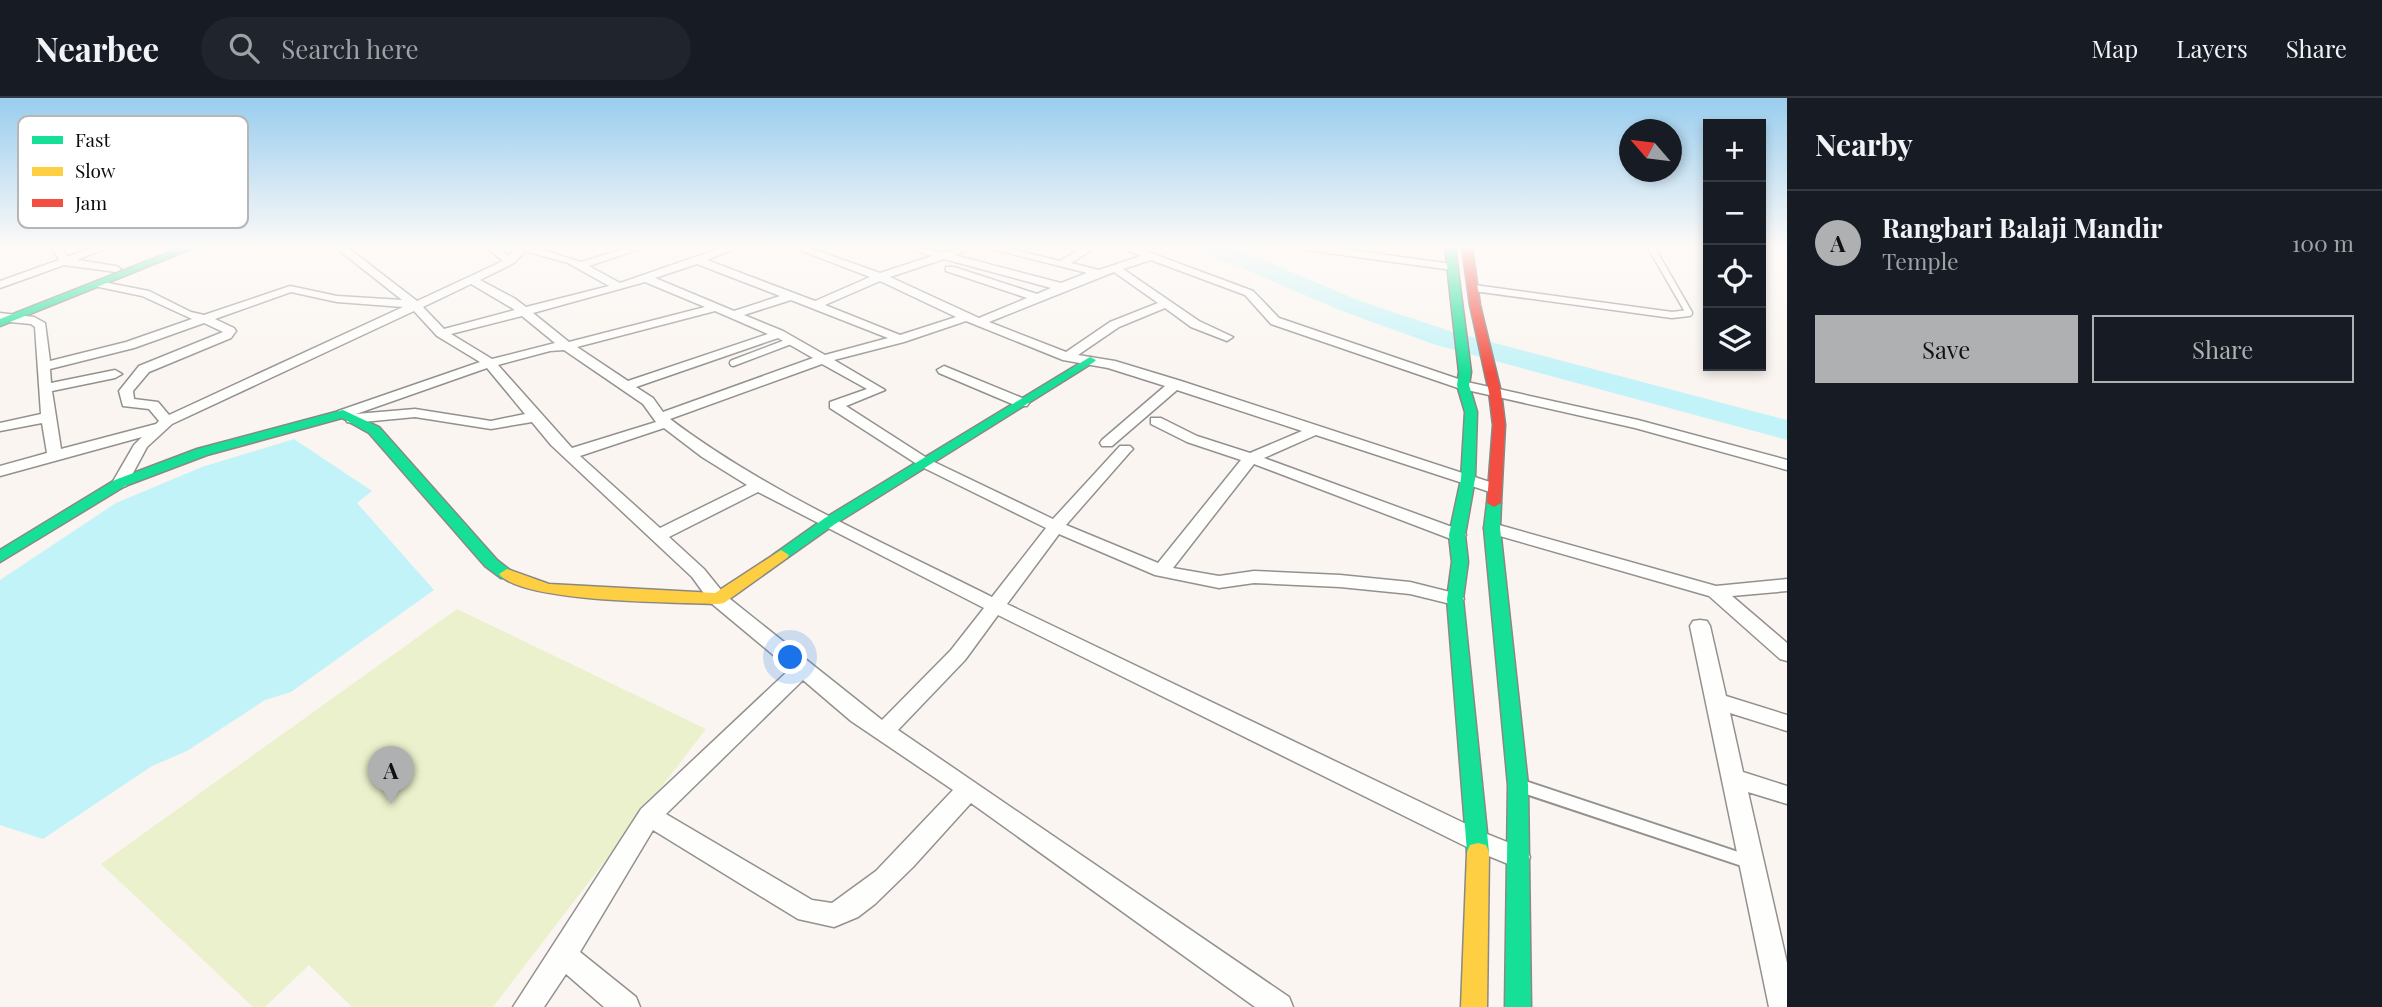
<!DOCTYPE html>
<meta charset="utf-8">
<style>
body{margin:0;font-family:"Playfair Display",serif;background:#20242c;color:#f1f3f6}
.controls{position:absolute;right:21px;top:21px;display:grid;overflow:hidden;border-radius:0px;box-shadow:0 4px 10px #0003}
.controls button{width:63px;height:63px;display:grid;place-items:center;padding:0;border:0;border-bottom:2px solid #363941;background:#171b24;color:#f1f3f6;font:35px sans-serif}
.compass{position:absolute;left:1619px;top:21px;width:63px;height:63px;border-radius:50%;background:#171b24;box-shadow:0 4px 10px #0003;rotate:298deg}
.you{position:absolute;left:791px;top:560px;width:24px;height:24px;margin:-18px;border:5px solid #fff;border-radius:50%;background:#1a73e8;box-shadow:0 0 0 10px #1a73e833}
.badge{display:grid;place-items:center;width:46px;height:46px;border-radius:50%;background:#afb0b1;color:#111;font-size:23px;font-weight:700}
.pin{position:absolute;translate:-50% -58px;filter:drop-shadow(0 2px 4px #0008)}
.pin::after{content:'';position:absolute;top:37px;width:24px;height:21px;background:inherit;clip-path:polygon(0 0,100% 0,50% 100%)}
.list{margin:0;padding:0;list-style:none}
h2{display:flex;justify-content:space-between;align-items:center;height:91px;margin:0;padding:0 28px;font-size:30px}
h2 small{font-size:23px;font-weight:400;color:#9ea1a6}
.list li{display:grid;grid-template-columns:46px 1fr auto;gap:21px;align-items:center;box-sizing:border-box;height:105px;padding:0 28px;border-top:2px solid #363941}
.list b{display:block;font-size:26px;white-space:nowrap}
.list p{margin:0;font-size:23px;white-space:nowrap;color:#9ea1a6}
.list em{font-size:23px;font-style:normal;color:#9ea1a6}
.actions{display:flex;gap:14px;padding:21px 28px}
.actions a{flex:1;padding:16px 0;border:2px solid #afb0b1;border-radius:0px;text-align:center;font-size:24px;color:#afb0b1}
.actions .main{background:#afb0b1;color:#111}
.icon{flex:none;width:38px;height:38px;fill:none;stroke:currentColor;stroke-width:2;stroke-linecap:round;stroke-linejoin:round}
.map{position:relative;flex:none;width:1787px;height:909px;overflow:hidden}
header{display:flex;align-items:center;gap:42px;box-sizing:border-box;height:98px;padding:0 35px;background:#171b24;border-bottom:2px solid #363941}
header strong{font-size:33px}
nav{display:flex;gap:38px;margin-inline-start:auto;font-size:24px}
.search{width:490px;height:63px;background:#20242c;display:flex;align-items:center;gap:18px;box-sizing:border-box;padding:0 24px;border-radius:38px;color:#9ea1a6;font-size:26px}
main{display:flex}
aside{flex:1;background:#171b24}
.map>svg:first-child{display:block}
.green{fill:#ecf1cd}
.water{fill:#c2f3f8}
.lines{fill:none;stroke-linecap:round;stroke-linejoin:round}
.river{fill:#c2f3f8;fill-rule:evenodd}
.lane-far1-casing{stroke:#93918f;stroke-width:9}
.lane-casing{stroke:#93918f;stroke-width:16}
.street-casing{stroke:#93918f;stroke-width:3}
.fast-casing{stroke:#8a8885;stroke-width:3}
.slow-casing{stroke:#8a8885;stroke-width:3}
.jam-casing{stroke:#8a8885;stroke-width:3}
.lane-far1{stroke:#fefefd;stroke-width:6}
.lane{stroke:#fefefd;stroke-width:12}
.street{fill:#fefefd;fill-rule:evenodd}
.fast{fill:#16e098;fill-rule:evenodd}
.slow{fill:#ffcf43;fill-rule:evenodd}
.jam{fill:#f24e42;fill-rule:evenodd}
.key{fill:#fff;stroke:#b6b6b6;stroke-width:2}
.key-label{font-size:19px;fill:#0c0c0c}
</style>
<header>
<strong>Nearbee</strong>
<div class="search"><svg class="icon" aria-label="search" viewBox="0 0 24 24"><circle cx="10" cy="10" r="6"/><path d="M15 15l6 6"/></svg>Search here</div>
<nav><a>Map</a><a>Layers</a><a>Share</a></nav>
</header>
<main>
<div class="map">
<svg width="1787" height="909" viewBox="0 0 1787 909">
<rect width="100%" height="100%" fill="#faf5f0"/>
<path class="green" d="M 457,511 L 706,631 L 493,909 L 352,909 L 309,867 L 265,909 L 253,909 L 101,766 Z"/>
<path class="water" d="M 294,341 L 372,393 L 357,405 L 434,492 L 291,594 L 265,602 L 187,653 L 152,668 L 43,741 L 0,727 L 0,482 L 116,405 L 202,369 Z"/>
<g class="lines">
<path class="river" d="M 1202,149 L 1232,149 L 1360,203 L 1453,234 L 1787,322 L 1787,342 L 1433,246 L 1342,213 L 1205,154 Z"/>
<g class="lane-far1-casing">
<path id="lane-far1" d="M 1474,190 L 1672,217 L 1689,215 L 1651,149
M 733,265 L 791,243"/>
</g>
<g class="lane-casing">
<path id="lane" d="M 1524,689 L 1746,763"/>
</g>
<g class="street-casing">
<path id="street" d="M 52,149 L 62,149 L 67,159 L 94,149 L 109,149 L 77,162 L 116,168 L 121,171 L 116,174 L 64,167 L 0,190 L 0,183 L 59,162 Z
M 335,149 L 347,149 L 417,203 L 503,163 L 486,149 L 498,149 L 509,158 L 516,149 L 533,149 L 581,164 L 630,149 L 646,149 L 589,168 L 620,185 L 724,149 L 739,149 L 707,162 L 815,203 L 870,179 L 792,149 L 807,149 L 880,175 L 932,158 L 906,149 C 918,149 928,152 940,154 C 950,155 963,149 974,149 L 954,157 L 1061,185 L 1087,175 L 985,149 L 1003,149 L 1060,163 L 1084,149 L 1096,149 L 1071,165 L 1099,172 L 1141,158 L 1120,149 L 1135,149 L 1253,193 L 1279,220 L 1467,284 L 1638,322 L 1787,362 L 1787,372 L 1635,330 L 1458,290 L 1271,226 L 1245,197 L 1151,162 L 1123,171 L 1199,223 L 1233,239 L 1227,243 L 1191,229 L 1165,210 L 1119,229 L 1078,257 L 1115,263 L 1181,283 L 1499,387 L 1501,390 L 1493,395 L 1487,393 L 1316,337 L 1264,360 L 1463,433 L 1466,437 L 1457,442 L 1451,441 L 1254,366 L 1173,470 L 1219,478 L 1254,473 L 1340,477 L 1410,484 L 1462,497 L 1464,501 L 1455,507 L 1410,496 L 1340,489 L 1254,485 L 1219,490 L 1155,477 L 1059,436 L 1007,506 L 1487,736 L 1527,752 L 1530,759 L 1527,766 L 1518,770 L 1469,750 L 998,517 L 965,562 L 898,632 L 1289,899 L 1293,909 L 1255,909 L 971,705 L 913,769 L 875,806 L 858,819 L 834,829 L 798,821 L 653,732 L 580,854 L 636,899 L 640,909 L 604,909 L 566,876 L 544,909 L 513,909 L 641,711 L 790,571 L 711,505 L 692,479 L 551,347 L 532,324 L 491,331 L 415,319 L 352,325 L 347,324 L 346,320 L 338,319 L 338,313 L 480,264 L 437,238 L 414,213 L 172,326 L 147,349 L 126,388 L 120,390 L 112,385 L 134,347 L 142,339 L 0,378 L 0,368 L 47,355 L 42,325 L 0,333 L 0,325 L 41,316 L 35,229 L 31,226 L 0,223 L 0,215 L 34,219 L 45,225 L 50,263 L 126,244 L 192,221 L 142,198 L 94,188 L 92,186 L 98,183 L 149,193 L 191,214 L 204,217 L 290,188 L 337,198 L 402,202 ZM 525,153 L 568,165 L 609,188 L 526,209 L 514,200 L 480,182 L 514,165 ZM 944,161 L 1051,190 L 1037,196 L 954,169 L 946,169 L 946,173 L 1027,200 L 979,220 L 890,179 ZM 697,166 L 780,198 L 734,213 L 655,180 ZM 1114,174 L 1158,205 L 1110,224 L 1066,254 L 989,224 ZM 880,183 L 956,219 L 900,237 L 825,207 ZM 645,184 L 705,209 L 569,244 L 533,215 ZM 471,186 L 515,212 L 444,231 L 423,209 ZM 291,194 L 337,204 L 403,209 L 169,317 L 158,304 L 134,301 L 133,293 L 149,274 L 231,240 L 236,233 L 234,230 L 215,221 ZM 791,202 L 888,240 L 825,257 L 783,233 L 744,217 ZM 715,213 L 768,236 L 628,283 L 577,249 ZM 522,218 L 555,245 L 492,261 L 451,236 ZM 966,223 L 1063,262 L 1108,270 L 1165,288 L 1102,342 L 1100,345 L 1102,348 L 1112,348 L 1177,292 L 1302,333 L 1250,355 L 1197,338 L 1161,320 L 1151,320 L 1151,326 L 1187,344 L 1241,362 L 1158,465 L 1066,427 L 1130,354 L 1133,351 L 1130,348 L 1120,348 L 1053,421 L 930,362 L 846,308 L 885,292 L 834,262 L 904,244 ZM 204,225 L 223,234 L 139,268 L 119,293 L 123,308 L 149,311 L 159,323 L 156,326 L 61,351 L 52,293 L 115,280 L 122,276 L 115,272 L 51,285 L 50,271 L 134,250 ZM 778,240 L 813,260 L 663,314 L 653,300 L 636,289 ZM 564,252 L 643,306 L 656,324 L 572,350 L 498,267 L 550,253 ZM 822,266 L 867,291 L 830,304 L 830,310 L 920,368 L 1046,430 L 992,499 C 883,444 768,395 670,321 ZM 487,270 L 525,316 L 491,323 L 415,311 L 356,316 ZM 664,330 L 702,359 L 747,387 L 660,430 L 580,358 ZM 758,394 L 984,510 L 951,552 L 882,622 L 725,497 L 704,471 L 669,439 ZM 803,582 L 851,623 L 953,692 L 876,773 L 832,805 L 812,802 L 666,716 Z
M 1301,149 L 1329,149 L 1452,166 L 1457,169 L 1452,172 L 1306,152 Z
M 944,268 L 1027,302 L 1029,305 L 1027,308 L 1017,308 L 939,275 L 937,272 Z
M 1492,425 L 1716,488 L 1787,481 L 1787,493 L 1732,498 L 1787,545 L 1787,563 L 1780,561 L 1709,498 L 1486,434 L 1484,430 Z
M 1700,522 L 1707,523 L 1710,528 L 1726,598 L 1787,617 L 1787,633 L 1730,615 L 1743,674 L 1787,688 L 1787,706 L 1748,694 L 1787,865 L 1787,909 L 1769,909 L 1690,528 L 1693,523 Z"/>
</g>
<g class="fast-casing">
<path id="fast" d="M 183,149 L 196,149 L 0,228 L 0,221 Z
M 1445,149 L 1455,149 L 1471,274 L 1469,287 L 1477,314 L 1475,381 L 1465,437 L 1468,464 L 1463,501 L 1489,754 L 1486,761 L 1478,763 L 1470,761 L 1467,754 L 1447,501 L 1452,464 L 1449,437 L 1461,381 L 1465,314 L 1457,287 L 1459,274 Z
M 1090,259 L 1096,262 L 1094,264 L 835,426 L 787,460 L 781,462 L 773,457 L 825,420 Z
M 343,312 L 379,329 L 497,462 L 515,476 L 513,480 L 501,480 L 485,468 L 369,335 L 342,320 L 207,357 L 125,388 L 0,464 L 0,452 L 115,382 L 197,351 Z
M 1494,401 L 1501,405 L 1500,430 L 1528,687 L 1531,909 L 1505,909 L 1508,687 L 1484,430 L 1487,405 Z"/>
</g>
<g class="slow-casing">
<path id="slow" d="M 781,452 L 789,457 L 787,460 L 724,505 L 718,506 C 676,504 523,505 499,476 L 507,471 L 549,486 L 715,495 Z
M 1478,745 L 1486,747 L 1489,754 L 1487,909 L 1461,909 L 1467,754 L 1470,747 Z"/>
</g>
<g class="jam-casing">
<path id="jam" d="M 1462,149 L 1472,149 L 1480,207 L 1501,294 L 1505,327 L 1501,405 L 1494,409 L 1487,405 L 1493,327 L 1489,294 L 1470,207 Z"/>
</g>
<use href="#lane-far1" class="lane-far1"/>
<use href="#lane" class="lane"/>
<use href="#street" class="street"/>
<use href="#fast" class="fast"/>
<use href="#slow" class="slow"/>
<use href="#jam" class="jam"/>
</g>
<linearGradient id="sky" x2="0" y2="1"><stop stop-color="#99cdee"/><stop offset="0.54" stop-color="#fdfaf8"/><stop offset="1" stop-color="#fdfaf8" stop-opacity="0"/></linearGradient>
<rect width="1787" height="276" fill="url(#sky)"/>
<rect x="18" y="18" width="230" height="112" rx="10" class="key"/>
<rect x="32" y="38" width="31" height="8" fill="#16e098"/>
<rect x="32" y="69" width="31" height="9" fill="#ffcf43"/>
<rect x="32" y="101" width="31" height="8" fill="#f24e42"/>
<g class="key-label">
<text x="75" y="49">Fast</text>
<text x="75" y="80">Slow</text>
<text x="75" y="112">Jam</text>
</g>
</svg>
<div class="controls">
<button>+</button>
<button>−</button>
<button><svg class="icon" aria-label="locate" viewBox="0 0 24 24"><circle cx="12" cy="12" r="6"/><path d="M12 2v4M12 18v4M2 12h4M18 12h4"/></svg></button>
<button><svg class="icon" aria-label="layers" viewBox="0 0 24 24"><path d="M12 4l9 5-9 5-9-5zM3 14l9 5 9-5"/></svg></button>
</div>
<svg class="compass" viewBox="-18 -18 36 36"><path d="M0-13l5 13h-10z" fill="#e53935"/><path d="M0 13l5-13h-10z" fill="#9ea1a6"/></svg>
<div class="you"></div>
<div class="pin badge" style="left:391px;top:706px">A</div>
</div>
<aside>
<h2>Nearby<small></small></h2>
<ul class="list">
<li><span class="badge">A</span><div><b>Rangbari Balaji Mandir</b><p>Temple</p></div><em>100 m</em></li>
</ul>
<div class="actions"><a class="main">Save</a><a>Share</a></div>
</aside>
</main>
